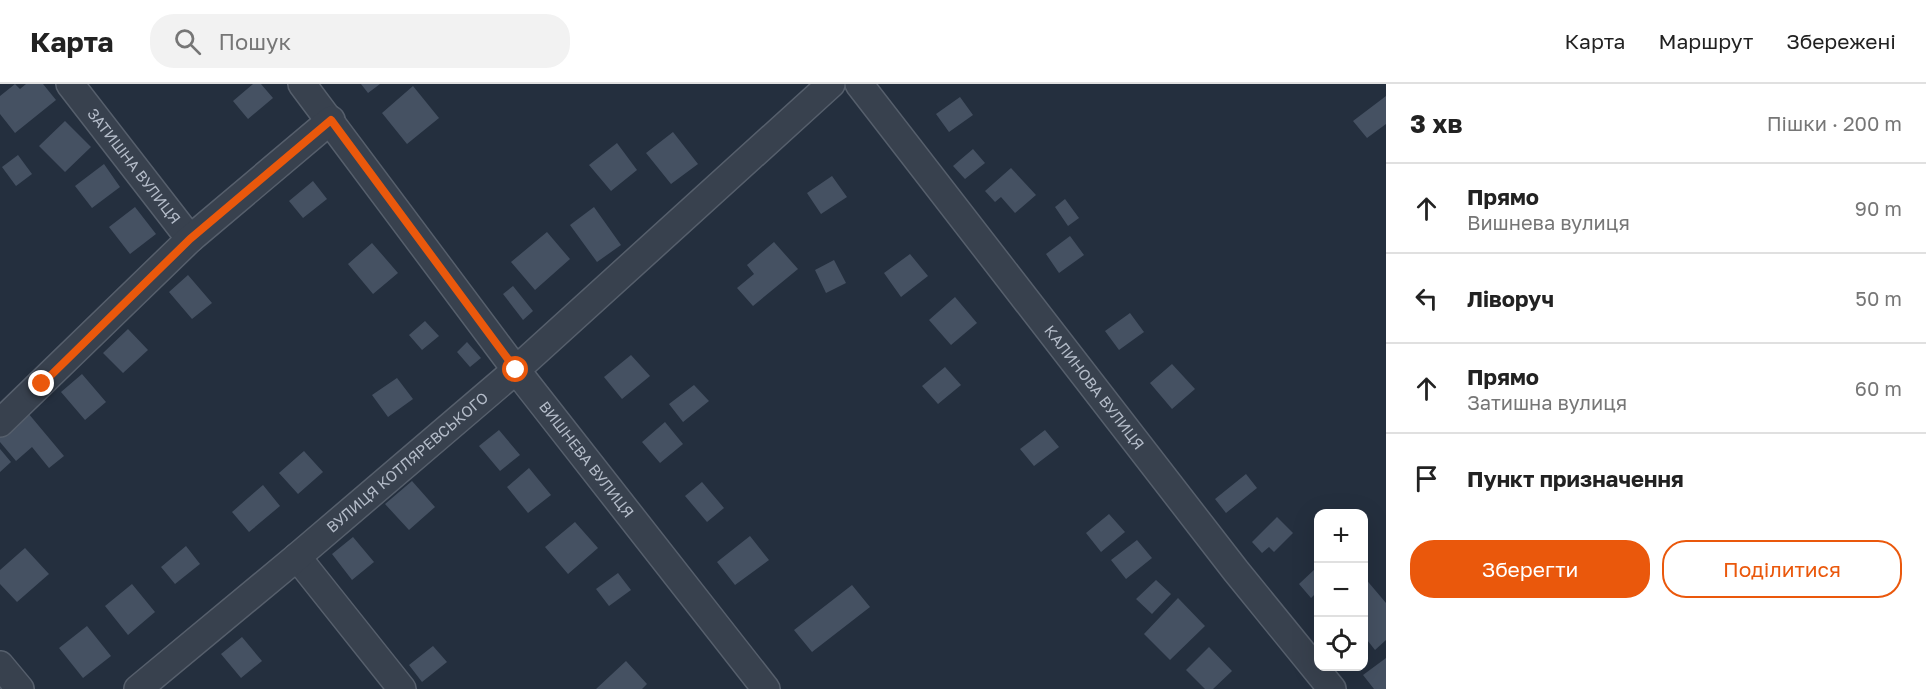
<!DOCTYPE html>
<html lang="uk">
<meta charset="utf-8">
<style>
body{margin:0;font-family:"Golos Text",sans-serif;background:#f2f2f2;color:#222}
.controls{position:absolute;right:18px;bottom:18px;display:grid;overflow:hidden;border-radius:12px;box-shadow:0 6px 24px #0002}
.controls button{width:54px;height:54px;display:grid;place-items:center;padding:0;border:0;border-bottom:2px solid #e0e0e0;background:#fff;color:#222;font:30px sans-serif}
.stop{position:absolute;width:18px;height:18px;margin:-14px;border:4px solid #ea580c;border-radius:50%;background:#fff}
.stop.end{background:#ea580c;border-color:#fff;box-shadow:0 2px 6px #0008}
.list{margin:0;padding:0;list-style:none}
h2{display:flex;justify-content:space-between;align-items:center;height:78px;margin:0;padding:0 24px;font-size:26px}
h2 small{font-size:20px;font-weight:400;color:#767676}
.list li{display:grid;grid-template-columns:39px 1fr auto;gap:18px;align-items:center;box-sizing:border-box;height:90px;padding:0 24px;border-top:2px solid #e0e0e0}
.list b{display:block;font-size:22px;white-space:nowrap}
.list p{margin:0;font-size:20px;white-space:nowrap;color:#767676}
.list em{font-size:20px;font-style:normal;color:#767676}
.actions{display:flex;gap:12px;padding:18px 24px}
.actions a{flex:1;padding:14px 0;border:2px solid #ea580c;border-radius:24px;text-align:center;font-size:21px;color:#ea580c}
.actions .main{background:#ea580c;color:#fff}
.icon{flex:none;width:33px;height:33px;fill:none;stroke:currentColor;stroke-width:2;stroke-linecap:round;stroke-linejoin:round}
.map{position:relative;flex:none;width:1386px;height:605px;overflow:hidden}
header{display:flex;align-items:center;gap:36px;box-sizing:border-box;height:84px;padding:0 30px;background:#fff;border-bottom:2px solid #e0e0e0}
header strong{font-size:28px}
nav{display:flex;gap:33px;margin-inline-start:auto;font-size:21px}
.search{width:420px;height:54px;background:#f2f2f2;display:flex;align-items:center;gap:15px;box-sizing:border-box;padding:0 21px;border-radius:24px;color:#767676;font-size:22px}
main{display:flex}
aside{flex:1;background:#fff}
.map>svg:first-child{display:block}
.building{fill:#455162}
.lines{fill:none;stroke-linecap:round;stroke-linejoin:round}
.minor-casing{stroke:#565f6c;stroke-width:30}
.minor{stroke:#38414e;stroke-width:27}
.route{stroke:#ea580c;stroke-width:8}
.labels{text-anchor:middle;stroke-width:4.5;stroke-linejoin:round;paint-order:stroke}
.street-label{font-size:15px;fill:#b4bcc9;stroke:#1d2633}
</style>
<header>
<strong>Карта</strong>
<div class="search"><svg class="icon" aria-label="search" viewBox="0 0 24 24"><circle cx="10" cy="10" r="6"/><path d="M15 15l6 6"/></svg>Пошук</div>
<nav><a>Карта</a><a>Маршрут</a><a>Збережені</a></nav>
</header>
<main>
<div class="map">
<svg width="1386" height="605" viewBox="0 0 1386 605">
<rect width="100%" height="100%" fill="#242f3e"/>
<path class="building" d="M 15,0 L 20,5 L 26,0 L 43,0 L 56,16 L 15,49 L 0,30 L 0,12 Z
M 253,0 L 261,0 L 273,14 L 248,35 L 233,17 Z
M 361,0 L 380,0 L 368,9 Z
M 413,2 L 439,34 L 407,60 L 382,29 Z
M 1386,12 L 1386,40 L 1367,54 L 1353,37 Z
M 960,13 L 973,31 L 949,48 L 936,30 Z
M 65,37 L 91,63 L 65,88 L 39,62 Z
M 673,48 L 698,80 L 671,100 L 646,69 Z
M 617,59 L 637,86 L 611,107 L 589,81 Z
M 973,65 L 985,79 L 965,95 L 953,82 Z
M 18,71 L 32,90 L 16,102 L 2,83 Z
M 104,80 L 120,103 L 92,124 L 75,102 Z
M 1011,84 L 1036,111 L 1015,129 L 1001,113 L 995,118 L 985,107 Z
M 832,92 L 847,113 L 821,130 L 807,109 Z
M 313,97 L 327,115 L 303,134 L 289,117 Z
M 1065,115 L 1079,134 L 1068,142 L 1055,123 Z
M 135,123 L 156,150 L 130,170 L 109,143 Z
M 594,123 L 621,161 L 597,178 L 570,141 Z
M 547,148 L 570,175 L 535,206 L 511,178 Z
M 1070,152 L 1084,171 L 1059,189 L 1046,170 Z
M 774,158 L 798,185 L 753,222 L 737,204 L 754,190 L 747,181 Z
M 372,159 L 398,189 L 373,210 L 348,180 Z
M 910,170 L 928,192 L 901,213 L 884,189 Z
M 834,176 L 846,199 L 826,209 L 815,186 Z
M 188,191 L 212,219 L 192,235 L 169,208 Z
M 513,202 L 533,227 L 523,236 L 503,210 Z
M 955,213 L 977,239 L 951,261 L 929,236 Z
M 1130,229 L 1144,248 L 1119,266 L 1105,247 Z
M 425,237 L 439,252 L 422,266 L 409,251 Z
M 128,245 L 148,266 L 123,289 L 103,269 Z
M 467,258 L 481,274 L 470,283 L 457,268 Z
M 631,271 L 650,292 L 622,315 L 604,293 Z
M 1172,280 L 1195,305 L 1172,325 L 1150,299 Z
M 945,283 L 961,301 L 938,320 L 922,302 Z
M 82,290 L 106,318 L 85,336 L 61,308 Z
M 397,294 L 413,315 L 388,333 L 372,311 Z
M 694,301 L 709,317 L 683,338 L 669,320 Z
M 28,329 L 64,372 L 49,384 L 32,363 L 16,377 L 0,358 L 0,353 Z
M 665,338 L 683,360 L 660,379 L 642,358 Z
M 499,346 L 520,371 L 500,387 L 479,362 Z
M 1045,346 L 1059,363 L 1034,382 L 1020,365 Z
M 0,365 L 11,378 L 0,388 Z
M 304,367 L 323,388 L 298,410 L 279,389 Z
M 529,384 L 551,411 L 528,429 L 507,403 Z
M 1246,390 L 1257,404 L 1226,429 L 1215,415 Z
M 412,397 L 435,423 L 409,446 L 385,420 Z
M 702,398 L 724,424 L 707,438 L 685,412 Z
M 263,401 L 280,422 L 249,448 L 232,428 Z
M 1109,430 L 1125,448 L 1101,468 L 1086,449 Z
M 1277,433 L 1293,449 L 1274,468 L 1269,463 L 1262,469 L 1252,458 Z
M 575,438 L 598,464 L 568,490 L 545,463 Z
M 750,452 L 769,476 L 735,501 L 717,478 Z
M 353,453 L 374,478 L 352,496 L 332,470 Z
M 1137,456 L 1152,474 L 1126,495 L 1111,476 Z
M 186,462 L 200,480 L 175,500 L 161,483 Z
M 25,464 L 49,490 L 17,518 L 0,500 L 0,486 Z
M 1316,484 L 1318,487 L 1318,507 L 1311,514 L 1299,500 Z
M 618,489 L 631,506 L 609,522 L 596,505 Z
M 1364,493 L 1386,519 L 1386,556 L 1375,566 L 1364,552 Z
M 1156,496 L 1171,510 L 1152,530 L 1136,515 Z
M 132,500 L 155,528 L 128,551 L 105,522 Z
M 852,501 L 870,523 L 812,568 L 794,546 Z
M 1178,514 L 1205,542 L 1170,576 L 1144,550 Z
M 87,542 L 111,572 L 83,594 L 59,564 Z
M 242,553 L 262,577 L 241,594 L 221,570 Z
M 433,562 L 447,578 L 422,598 L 409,581 Z
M 1209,563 L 1232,587 L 1213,605 L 1205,605 L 1186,586 Z
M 1386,574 L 1386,605 L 1374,605 L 1363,591 Z
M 626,577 L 647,600 L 642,605 L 596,605 Z"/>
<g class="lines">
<g class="minor-casing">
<g id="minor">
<path id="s1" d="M 70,0 L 190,155"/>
<path id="s2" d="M 302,0 L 516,286 L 766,605"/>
<path id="s3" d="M 859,0 L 1236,487 L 1332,605"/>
<path d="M 0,339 L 190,155 L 331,36"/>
<path d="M 297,473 L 402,605"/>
<path d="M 0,581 L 20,605"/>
<path id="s4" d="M 138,605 L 297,473 L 516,286 L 831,0"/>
</g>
</g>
<use href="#minor" class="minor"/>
</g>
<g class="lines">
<path class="route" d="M 42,300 L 190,155 L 331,36 L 516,286"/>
</g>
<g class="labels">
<g class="street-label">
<text dy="5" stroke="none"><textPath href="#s1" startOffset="104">ЗАТИШНА ВУЛИЦЯ</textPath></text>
<text dy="5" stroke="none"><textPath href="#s3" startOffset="384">КАЛИНОВА ВУЛИЦЯ</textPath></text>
<text dy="5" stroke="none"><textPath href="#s2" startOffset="471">ВИШНЕВА ВУЛИЦЯ</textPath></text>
<text dy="5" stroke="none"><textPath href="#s4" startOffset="352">ВУЛИЦЯ КОТЛЯРЕВСЬКОГО</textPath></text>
</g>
</g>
</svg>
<div class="controls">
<button>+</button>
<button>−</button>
<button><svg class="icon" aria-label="locate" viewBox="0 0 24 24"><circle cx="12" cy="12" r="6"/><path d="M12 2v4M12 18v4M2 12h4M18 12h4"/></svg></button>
</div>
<div class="stop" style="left:516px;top:286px"></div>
<div class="stop end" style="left:42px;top:300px"></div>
</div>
<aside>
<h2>3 хв<small>Пішки · 200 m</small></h2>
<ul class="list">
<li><svg class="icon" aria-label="ahead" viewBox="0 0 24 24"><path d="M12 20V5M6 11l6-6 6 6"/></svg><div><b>Прямо</b><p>Вишнева вулиця</p></div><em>90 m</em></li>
<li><svg class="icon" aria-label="left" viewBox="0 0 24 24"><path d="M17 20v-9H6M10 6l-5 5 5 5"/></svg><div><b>Ліворуч</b></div><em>50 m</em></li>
<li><svg class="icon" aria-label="ahead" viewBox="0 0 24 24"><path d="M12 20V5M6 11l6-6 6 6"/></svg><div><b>Прямо</b><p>Затишна вулиця</p></div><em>60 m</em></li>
<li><svg class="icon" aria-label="arrive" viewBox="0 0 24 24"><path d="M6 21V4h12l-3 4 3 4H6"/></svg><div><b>Пункт призначення</b></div></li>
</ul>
<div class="actions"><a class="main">Зберегти</a><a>Поділитися</a></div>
</aside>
</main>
